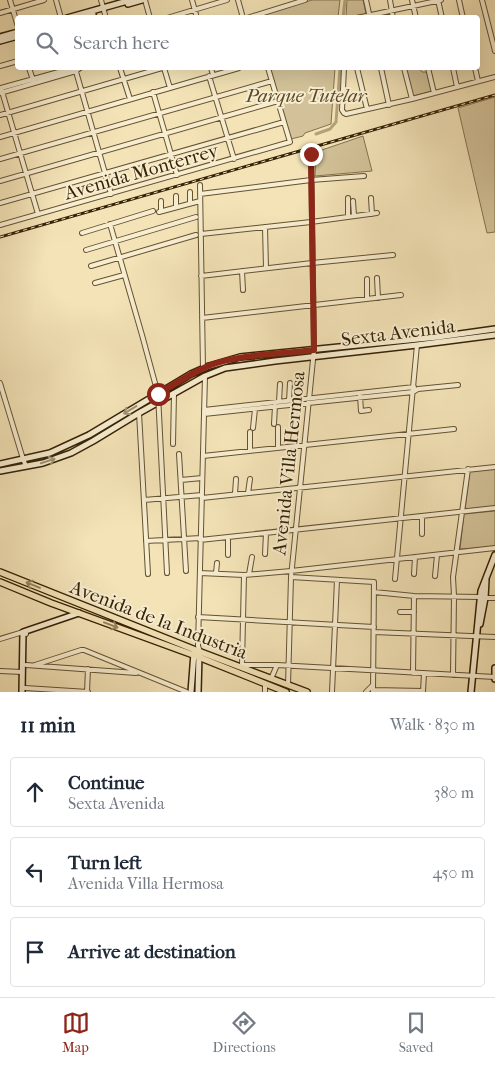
<!DOCTYPE html>
<meta charset="utf-8">
<style>
body{margin:0;font-family:"IM FELL French Canon",serif;background:#f2f2f3;color:#1f2937}
.stop{position:absolute;width:15px;height:15px;margin:-11px;border:4px solid #8f2418;border-radius:50%;background:#fff}
.stop.end{background:#8f2418;border-color:#fff;box-shadow:0 1px 5px #0008}
.list{margin:0;padding:0;list-style:none}
h2{display:flex;justify-content:space-between;align-items:center;height:65px;margin:0;padding:0 20px;font-size:21px}
h2 small{font-size:16px;font-weight:400;color:#747a83}
.list li{display:grid;grid-template-columns:32px 1fr auto;gap:15px;align-items:center;box-sizing:border-box;height:70px;margin:0 10px 10px;padding:0 10px;border:1px solid #e0e1e3;border-radius:5px}
.list b{display:block;font-size:19px;white-space:nowrap}
.list p{margin:0;font-size:16px;white-space:nowrap;color:#747a83}
.list em{font-size:16px;font-style:normal;color:#747a83}
.icon{flex:none;width:28px;height:28px;fill:none;stroke:currentColor;stroke-width:2;stroke-linecap:round;stroke-linejoin:round}
.map{position:relative;flex:none;width:495px;height:692px;overflow:hidden}
.search{position:absolute;background:#fff;box-shadow:0 5px 20px #0002;left:15px;right:15px;top:15px;height:55px;display:flex;align-items:center;gap:12px;box-sizing:border-box;padding:0 18px;border-radius:5px;color:#747a83;font-size:19px}
.sheet{height:305px;background:#fff}
nav{display:flex;justify-content:space-around;align-items:center;box-sizing:border-box;height:70px;border-top:1px solid #e0e1e3;background:#fff;font-size:14px;color:#747a83}
nav a{display:grid;justify-items:center;gap:2px}
nav .on{color:#8f2418}
.map>svg:first-child{display:block}
.green{fill:#d3c299;stroke:#84724e}
.lines{fill:none;stroke-linecap:round;stroke-linejoin:round}
.canal{stroke:#b3a17a;stroke-width:3}
.street-casing{stroke:#655231;stroke-width:6}
.secondary-casing{stroke:#362204;stroke-width:8}
.primary-casing{stroke:#362204;stroke-width:8}
.street{stroke:#f7edd0;stroke-width:4}
.secondary{stroke:#f7edd0;stroke-width:5}
.primary{stroke:#f3e3b7;stroke-width:5.5}
.rail-casing{stroke:#362204;stroke-width:3}
.rail{stroke:#f7edd0;stroke-width:1;stroke-dasharray:4;stroke-linecap:butt}
.oneway{stroke:#a09274}
.oneway2{stroke:#94825e}
.route{stroke:#8f2418;stroke-width:6}
.labels{text-anchor:middle;stroke-width:4;stroke-linejoin:round;paint-order:stroke}
.park-label{font-size:19px;font-style:italic;fill:#5d4a29;stroke:#f7edd0}
.street-label{font-size:19px;fill:#362204;stroke:#f7edd0}
</style>
<div class="map">
<svg width="495" height="692" viewBox="0 0 495 692">
<rect width="100%" height="100%" fill="#f3e3b7"/>
<filter id="stains"><feTurbulence type="fractalNoise" baseFrequency=".004" numOctaves="4"/><feColorMatrix values="0 0 0 0 .2 0 0 0 0 .09 0 0 0 0 .02 0 0 0 .5 -.17"/></filter>
<radialGradient id="worn" r=".72"><stop offset=".6" stop-color="#630" stop-opacity="0"/><stop offset="1" stop-color="#630" stop-opacity=".3"/></radialGradient>
<path class="green" d="M 312,0 L 340,0 L 338,17 L 255,18 L 255,17 Z
M 347,0 L 363,0 L 366,14 L 346,17 Z
M 270,68 L 335,68 L 331,124 L 305,133 L 303,136 L 291,139 Z
M 405,68 L 419,68 L 422,72 L 427,72 L 432,91 L 413,96 Z
M 495,97 L 495,232 L 487,233 L 458,108 Z
M 363,136 L 372,171 L 315,176 L 316,152 Z
M 495,467 L 495,506 L 465,510 L 470,470 Z
M 495,511 L 495,547 L 460,549 L 464,514 Z"/>
<g class="lines">
<path class="canal" d="M 343,18 L 345,0
M 316,134 L 330,129 L 336,122 L 340,68"/>
<g class="street-casing">
<path id="street" d="M 10,0 L 18,27
M 56,0 L 61,18
M 101,0 L 106,18
M 145,0 L 150,18
M 192,0 L 197,18
M 238,0 L 243,18
M 366,0 L 370,18
M 390,0 L 393,18
M 412,0 L 416,18
M 438,0 L 442,18
M 459,0 L 463,18
M 482,0 L 495,51
M 0,13 L 44,0
M 167,18 L 227,0
M 247,18 L 305,0
M 357,18 L 441,0
M 0,66 L 18,61
M 29,68 L 33,80
M 75,68 L 111,194
M 120,68 L 130,99
M 164,68 L 170,88
M 211,68 L 213,75
M 344,68 L 342,110 L 344,113 L 346,114 L 412,99 L 495,77
M 357,68 L 367,109
M 381,68 L 389,105
M 404,68 L 412,99
M 428,68 L 434,93
M 453,68 L 457,87
M 475,68 L 478,81
M 209,76 L 234,159
M 1,88 L 38,214
M 1,88 L 73,68
M 153,92 L 177,175
M 0,93 L 76,71 L 80,68
M 0,115 L 162,68
M 0,137 L 239,68
M 0,159 L 272,81
M 0,181 L 278,101
M 200,185 L 203,369
M 190,192 L 190,203
M 200,194 L 311,180 L 364,176
M 348,198 L 348,217
M 371,198 L 372,214
M 161,201 L 161,211
M 353,201 L 354,216
M 0,203 L 284,122
M 176,207 L 176,196
M 159,212 L 200,201
M 110,224 L 142,335 L 158,394 L 167,573
M 0,225 L 290,142 L 268,68
M 265,227 L 266,268
M 82,233 L 153,211
M 201,234 L 311,222 L 377,213
M 86,250 L 196,217
M 91,266 L 196,235
M 242,271 L 243,290
M 201,276 L 312,263 L 393,255
M 377,278 L 378,298
M 367,279 L 367,299
M 95,283 L 124,275
M 202,318 L 401,295
M 0,383 L 23,459 L 26,466
M 360,396 L 361,411 L 369,410
M 289,401 L 290,383
M 279,402 L 280,384
M 204,410 L 414,387
M 139,413 L 148,574
M 204,414 L 413,392 L 418,389 L 458,385
M 274,424 L 275,406
M 253,428 L 255,409
M 173,444 L 174,393
M 278,448 L 278,427
M 250,451 L 250,432
M 179,454 L 186,571
M 203,456 L 454,429
M 181,480 L 202,478
M 248,493 L 250,479
M 235,494 L 236,479
M 202,498 L 495,467
M 144,500 L 202,495
M 422,534 L 422,516
M 200,540 L 495,508
M 146,541 L 201,538
M 265,554 L 266,533
M 228,555 L 228,537
M 200,573 L 244,575 L 291,571 L 495,548
M 216,573 L 217,563
M 249,574 L 252,557
M 414,574 L 415,557
M 435,576 L 437,555
M 291,577 L 374,582 L 373,692
M 395,579 L 417,345
M 374,592 L 414,596 L 480,597
M 485,598 L 495,598
M 400,612 L 414,612
M 198,617 L 374,627
M 374,632 L 495,637
M 0,639 L 23,632 L 26,634
M 200,652 L 198,646 L 205,376
M 26,665 L 136,673
M 35,665 L 81,650 L 84,650 L 187,692
M 242,665 L 244,575
M 243,665 L 277,665 L 495,677
M 0,671 L 22,672
M 413,673 L 414,596
M 453,675 L 454,596 L 453,577 L 468,469
M 271,679 L 277,665
M 288,685 L 291,577 L 314,350 L 311,154
M 25,688 L 88,692
M 373,690 L 423,691
M 87,692 L 88,669
M 265,692 L 265,684
M 332,692 L 337,580
M 366,692 L 373,685
M 423,692 L 424,673"/>
</g>
<g class="secondary-casing">
<path id="secondary" d="M 128,4 L 142,0
M 67,18 L 131,0
M 82,18 L 93,14
M 0,37 L 18,32
M 0,41 L 18,36
M 0,464 L 50,453 L 89,435 L 191,374 L 209,366 L 240,357 L 438,337 L 495,329
M 0,471 L 43,463 L 71,453 L 93,441 L 139,413 L 205,376 L 225,368 L 275,361 L 417,345 L 495,335
M 480,624 L 485,598 L 486,580
M 495,668 L 495,679
M 22,692 L 23,632 L 79,613
M 191,692 L 194,653
M 198,692 L 199,655
M 471,692 L 481,591 L 495,555"/>
</g>
<g class="primary-casing">
<path id="primary" d="M 0,572 L 198,651 L 307,692
M 0,582 L 51,603 L 196,656 L 286,692"/>
</g>
<use href="#street" class="street"/>
<use href="#secondary" class="secondary"/>
<use href="#primary" class="primary"/>
<g class="rail-casing">
<path id="rail" d="M 0,237 L 495,95"/>
</g>
<use href="#rail" class="rail"/>
</g>
<defs><path id="oneway-shaft" d="M-6 0H5M1.5-3L5.5 0L1.5 3" fill="none" stroke-width="1.6" stroke-linecap="round" stroke-linejoin="round" transform="scale(1.25)"/></defs>
<g class="oneway">
<use href="#oneway-shaft" transform="translate(130 410) rotate(149)"/>
<use href="#oneway-shaft" transform="translate(48 461) rotate(-18)"/>
</g>
<g class="oneway2">
<use href="#oneway-shaft" transform="translate(33 585) rotate(-158)"/>
<use href="#oneway-shaft" transform="translate(111 625) rotate(21)"/>
</g>
<g class="lines">
<path class="route" d="M 158,394 C 174,384 190,374 208,366 C 239,354 281,354 314,350 L 311,154"/>
</g>
<g class="labels">
<g class="park-label">
<text x="306" y="102">Parque Tutelar</text>
</g>
<g class="street-label">
<text transform="translate(141 171) rotate(-16)" y="7">Avenida Monterrey</text>
<text transform="translate(398 332) rotate(-7)" y="7">Sexta Avenida</text>
<text transform="translate(288 463) rotate(-84)" y="7">Avenida Villa Hermosa</text>
<text transform="translate(159 619) rotate(21)" y="7">Avenida de la Industria</text>
</g>
</g>
<rect width="100%" height="100%" filter="url(#stains)"/>
<rect width="100%" height="100%" fill="url(#worn)"/>
</svg>
<div class="stop" style="left:158px;top:394px"></div>
<div class="stop end" style="left:311px;top:154px"></div>
<div class="search"><svg class="icon" aria-label="search" viewBox="0 0 24 24"><circle cx="10" cy="10" r="6"/><path d="M15 15l6 6"/></svg>Search here</div>
</div>
<section class="sheet">
<h2>11 min<small>Walk · 830 m</small></h2>
<ul class="list">
<li><svg class="icon" aria-label="ahead" viewBox="0 0 24 24"><path d="M12 20V5M6 11l6-6 6 6"/></svg><div><b>Continue</b><p>Sexta Avenida</p></div><em>380 m</em></li>
<li><svg class="icon" aria-label="left" viewBox="0 0 24 24"><path d="M17 20v-9H6M10 6l-5 5 5 5"/></svg><div><b>Turn left</b><p>Avenida Villa Hermosa</p></div><em>450 m</em></li>
<li><svg class="icon" aria-label="arrive" viewBox="0 0 24 24"><path d="M6 21V4h12l-3 4 3 4H6"/></svg><div><b>Arrive at destination</b></div></li>
</ul>
</section>
<nav>
<a class="on"><svg class="icon" aria-label="map" viewBox="0 0 24 24"><path d="M3 6l6-2 6 2 6-2v14l-6 2-6-2-6 2zM9 4v14M15 6v14"/></svg>Map</a>
<a><svg class="icon" aria-label="directions" viewBox="0 0 24 24"><path d="M12 3l9 9-9 9-9-9zM9 14v-3h6M13 9l2 2-2 2"/></svg>Directions</a>
<a><svg class="icon" aria-label="saved" viewBox="0 0 24 24"><path d="M7 4h10v16l-5-4-5 4z"/></svg>Saved</a>
</nav>
